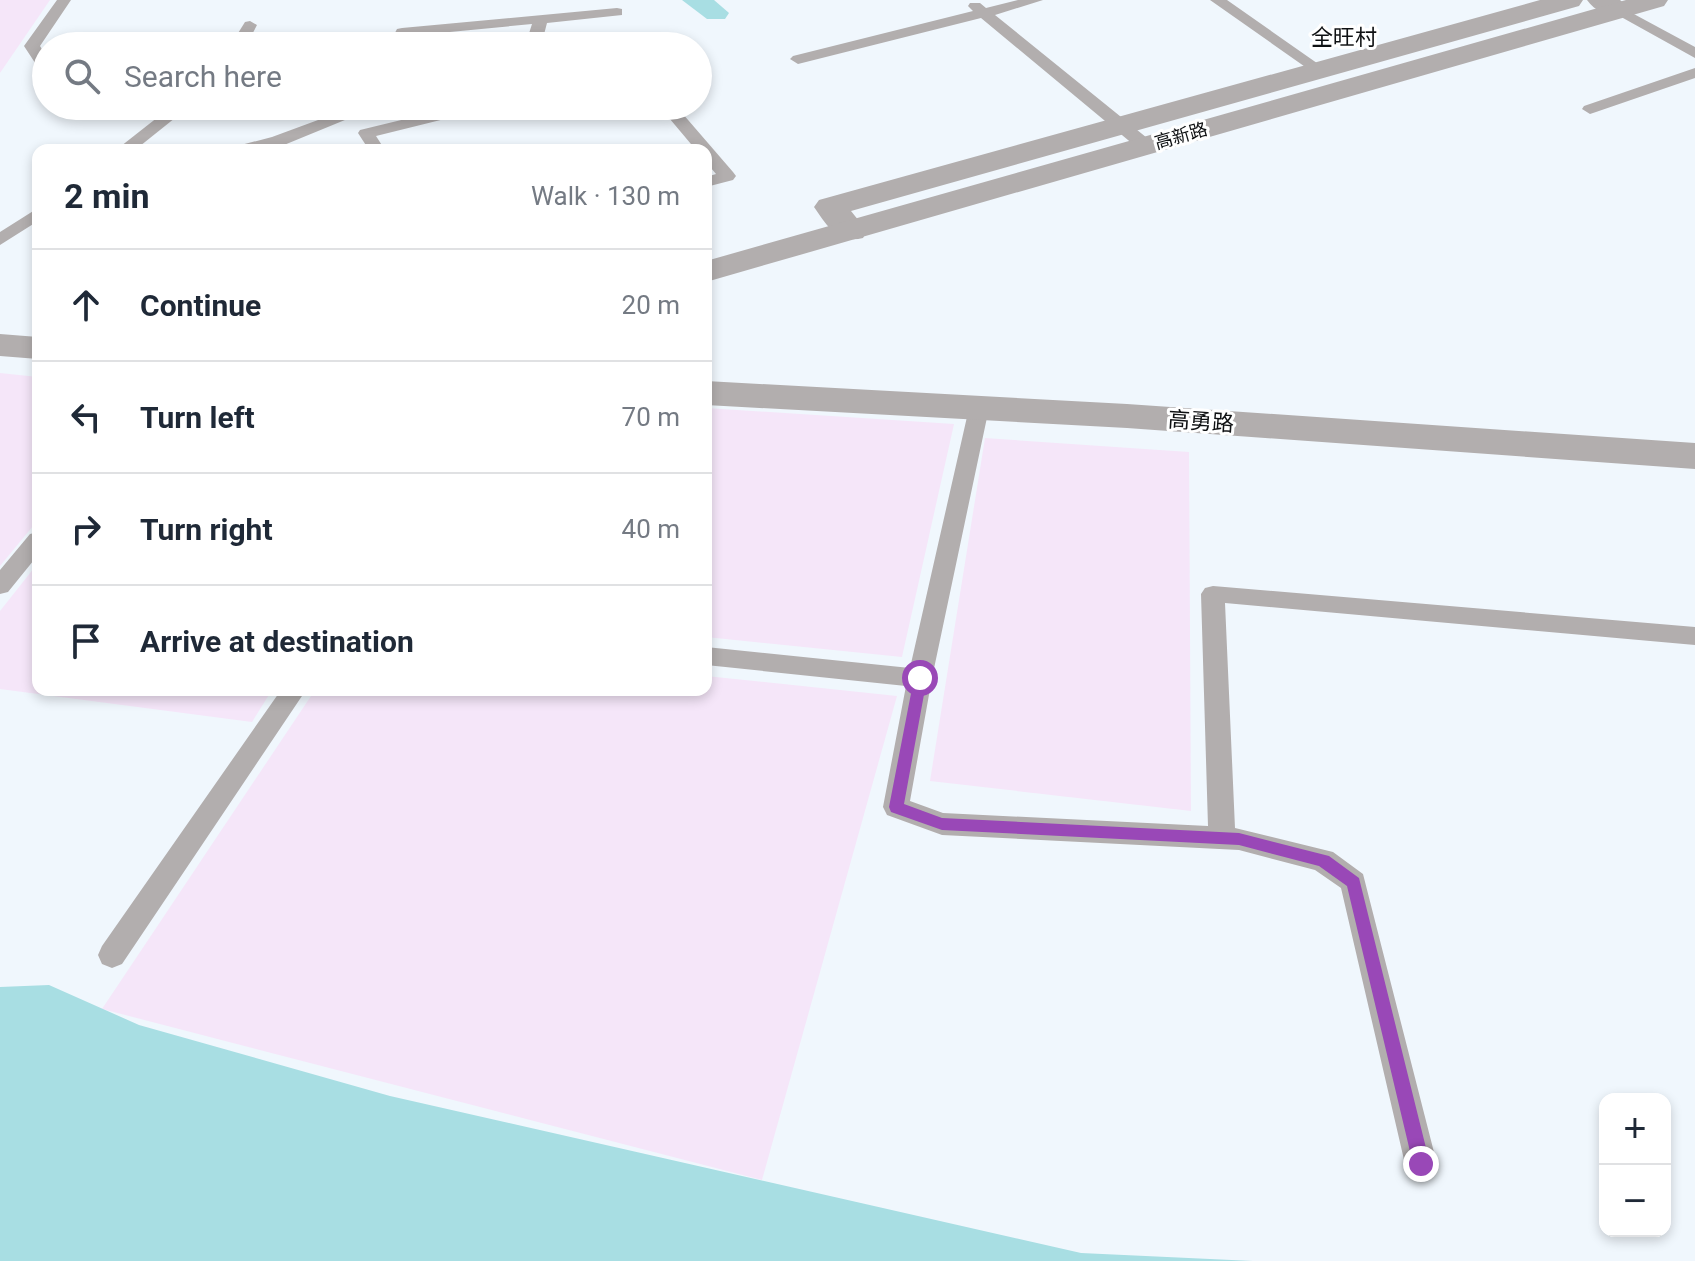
<!DOCTYPE html>
<meta charset="utf-8">
<style>
body{margin:0;font-family:Roboto,"Noto Sans SC",sans-serif;background:#f2f2f3;color:#1f2937}
.controls{position:absolute;right:24px;bottom:24px;display:grid;overflow:hidden;border-radius:16px;box-shadow:0 4px 12px #0003}
.controls button{width:72px;height:72px;display:grid;place-items:center;padding:0;border:0;border-bottom:2px solid #e0e1e3;background:#fff;color:#1f2937;font:40px sans-serif}
.stop{position:absolute;width:24px;height:24px;margin:-18px;border:6px solid #9948b7;border-radius:50%;background:#fff}
.stop.end{background:#9948b7;border-color:#fff;box-shadow:0 2px 8px #0008}
.list{margin:0;padding:0;list-style:none}
h2{display:flex;justify-content:space-between;align-items:center;height:104px;margin:0;padding:0 32px;font-size:34px}
h2 small{font-size:26px;font-weight:400;color:#747a83}
.list li{display:grid;grid-template-columns:52px 1fr auto;gap:24px;align-items:center;box-sizing:border-box;height:112px;padding:0 32px;border-top:2px solid #e0e1e3}
.list b{display:block;font-size:30px;white-space:nowrap}
.list em{font-size:26px;font-style:normal;color:#747a83}
.icon{flex:none;width:44px;height:44px;fill:none;stroke:currentColor;stroke-width:2;stroke-linecap:round;stroke-linejoin:round}
.map{position:relative;flex:none;width:1695px;height:1261px;overflow:hidden}
.search{position:absolute;background:#fff;box-shadow:0 4px 12px #0003;left:32px;top:32px;width:680px;height:88px;display:flex;align-items:center;gap:20px;box-sizing:border-box;padding:0 28px;border-radius:44px;color:#747a83;font-size:30px}
.panel{position:absolute;background:#fff;box-shadow:0 4px 12px #0003;left:32px;top:144px;width:680px;height:552px;border-radius:16px}
.map>svg:first-child{display:block}
.industrial{fill:#f5e6f9}
.water{fill:#a8dee3}
.lines{fill:none;stroke-linecap:round;stroke-linejoin:round}
.canal{fill:#a8dee3;fill-rule:evenodd}
.service{fill:#b2aeae;fill-rule:evenodd}
.minor{fill:#b2aeae;fill-rule:evenodd}
.tertiary{fill:#b2aeae;fill-rule:evenodd}
.route{fill:#9948b7}
.labels{text-anchor:middle;stroke-width:6;stroke-linejoin:round;paint-order:stroke}
.far-street-label{font-size:18px;fill:#0f1113;stroke:#fff}
.far-quarter-label{font-size:22px;fill:#0f1113;stroke:#fff}
.street-label{font-size:22px;fill:#0f1113;stroke:#fff}
</style>
<div class="map">
<svg width="1695" height="1261" viewBox="0 0 1695 1261">
<rect width="100%" height="100%" fill="#f0f7fd"/>
<path class="industrial" d="M 0,0 L 50,0 L 0,73 Z
M 0,373 L 38,377 L 38,520 L 0,566 Z
M 706,408 L 954,424 L 902,657 L 706,637 Z
M 985,438 L 1189,452 L 1191,811 L 930,781 Z
M 38,563 L 38,690 L 272,690 L 252,722 L 0,689 L 0,611 Z
M 706,676 L 897,696 L 762,1180 L 102,1009 L 315,690 L 706,690 Z"/>
<path class="water" d="M 49,985 L 139,1025 L 390,1096 L 1081,1253 L 1253,1261 L 0,1261 L 0,987 Z"/>
<g class="lines">
<path class="canal" d="M 682,0 L 714,0 L 729,13 L 725,19 L 707,19 Z"/>
<path class="service" d="M 57,0 L 71,0 L 40,46 L 46,56 L 46,74 L 41,72 L 24,46 Z
M 1018,0 L 1043,0 L 995,15 L 1152,142 L 1154,146 L 1152,150 L 1140,150 L 981,18 L 798,64 L 790,59 L 793,56 L 973,11 L 968,6 L 970,3 L 980,3 L 986,8 Z
M 1210,0 L 1227,0 L 1324,68 L 1321,71 L 1311,71 Z
M 1619,6 L 1695,47 L 1695,58 L 1614,13 L 1614,7 Z
M 617,8 L 622,9 L 622,15 L 547,23 L 541,46 L 525,46 L 532,24 L 408,36 L 404,46 L 388,46 L 397,29 L 402,28 Z
M 250,21 L 257,25 L 246,46 L 230,46 L 245,22 Z
M 1695,68 L 1695,78 L 1596,112 L 1590,114 L 1582,109 L 1584,106 Z
M 172,106 L 190,106 L 135,150 L 116,150 Z
M 356,106 L 379,106 L 284,145 L 263,150 L 235,150 L 237,146 L 272,137 Z
M 459,106 L 487,106 L 485,109 L 376,136 L 385,150 L 369,150 L 358,133 L 360,130 Z
M 659,106 L 676,106 L 733,172 L 736,176 L 733,180 L 706,187 L 706,177 L 716,174 L 706,162 L 706,150 L 696,150 Z
M 38,208 L 38,221 L 0,245 L 0,232 Z
M 979,402 L 989,408 L 932,678 L 910,801 L 943,813 L 1208,826 L 1201,594 L 1205,588 L 1213,586 L 1695,627 L 1695,645 L 1225,603 L 1235,828 L 1333,852 L 1363,874 L 1437,1164 L 1432,1175 L 1421,1180 L 1410,1175 L 1405,1164 L 1341,888 L 1315,870 L 1239,850 L 942,835 L 887,815 L 883,807 L 906,686 L 706,665 L 706,647 L 910,668 L 969,408 Z
M 38,532 L 38,555 L 8,592 L 0,594 L 0,570 L 30,534 Z
M 281,690 L 306,690 L 122,964 L 112,968 L 102,964 L 98,955 L 102,946 Z"/>
<path class="minor" d="M 1540,0 L 1583,0 L 1579,6 L 851,211 L 867,231 L 863,238 C 838,244 827,226 814,207 L 819,200 Z
M 1587,0 L 1620,0 L 1632,10 L 1628,16 C 1614,19 1596,13 1587,0 Z"/>
<path class="tertiary" d="M 1626,0 L 1668,0 L 1664,6 L 706,282 L 706,261 Z
M 0,334 L 38,337 L 38,359 L 0,356 Z
M 706,381 L 1127,404 L 1695,443 L 1695,469 L 1127,428 L 706,405 Z"/>
</g>
<path class="route" d="M 920,673 L 927,678 L 904,804 L 942,818 L 1239,833 L 1329,856 L 1359,878 L 1430,1164 L 1428,1170 L 1421,1173 L 1415,1170 L 1413,1164 L 1347,886 L 1319,866 L 1239,845 L 942,830 L 891,812 L 889,807 L 914,678 Z"/>
<g class="labels">
<g class="far-street-label">
<text transform="translate(1181 136) rotate(-16)" y="6">高新路</text>
</g>
<g class="far-quarter-label">
<text x="1344" y="45">全旺村</text>
</g>
<g class="street-label">
<text transform="translate(1201 421) rotate(4)" y="8">高勇路</text>
</g>
</g>
</svg>
<div class="controls">
<button>+</button>
<button>−</button>
</div>
<div class="stop" style="left:920px;top:678px"></div>
<div class="stop end" style="left:1421px;top:1164px"></div>
<div class="search"><svg class="icon" aria-label="search" viewBox="0 0 24 24"><circle cx="10" cy="10" r="6"/><path d="M15 15l6 6"/></svg>Search here</div>
<section class="panel">
<h2>2 min<small>Walk · 130 m</small></h2>
<ul class="list">
<li><svg class="icon" aria-label="ahead" viewBox="0 0 24 24"><path d="M12 20V5M6 11l6-6 6 6"/></svg><div><b>Continue</b></div><em>20 m</em></li>
<li><svg class="icon" aria-label="left" viewBox="0 0 24 24"><path d="M17 20v-9H6M10 6l-5 5 5 5"/></svg><div><b>Turn left</b></div><em>70 m</em></li>
<li><svg class="icon" aria-label="right" viewBox="0 0 24 24"><path d="M7 20v-9h11M14 6l5 5-5 5"/></svg><div><b>Turn right</b></div><em>40 m</em></li>
<li><svg class="icon" aria-label="arrive" viewBox="0 0 24 24"><path d="M6 21V4h12l-3 4 3 4H6"/></svg><div><b>Arrive at destination</b></div></li>
</ul>
</section>
</div>
